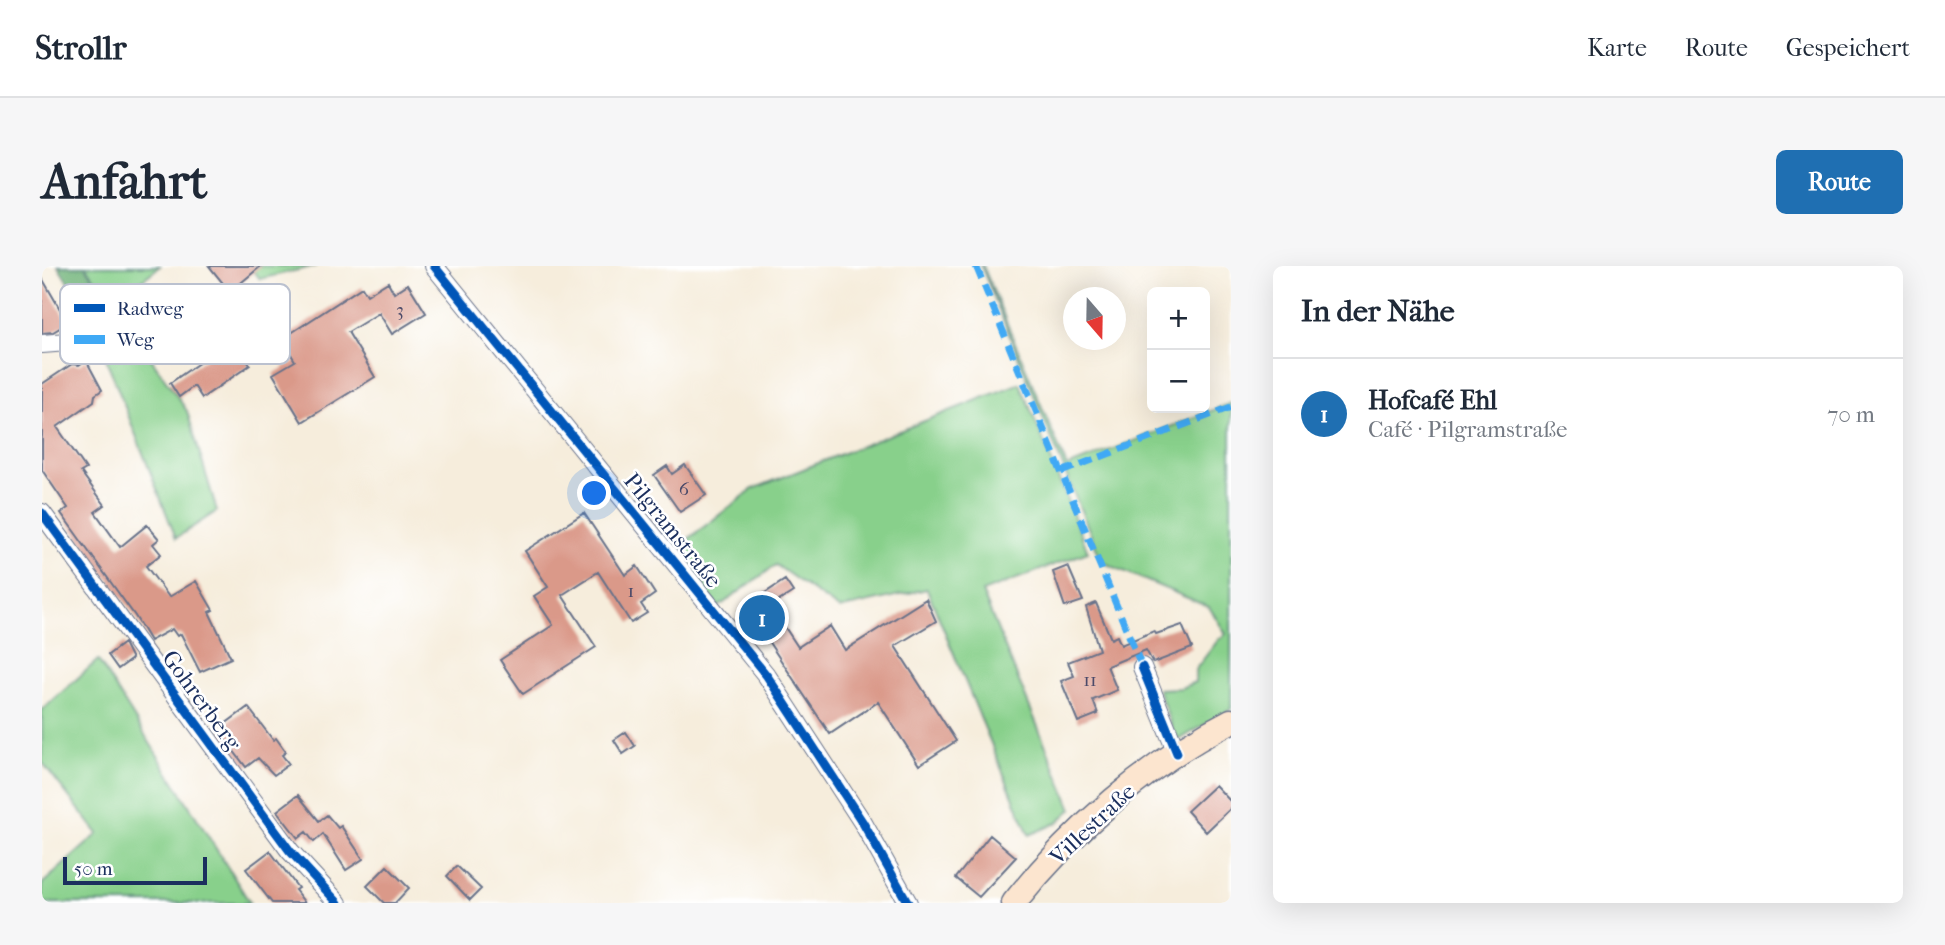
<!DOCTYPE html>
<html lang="de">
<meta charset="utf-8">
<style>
body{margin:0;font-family:"IM FELL French Canon",serif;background:#f6f6f7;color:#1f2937}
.controls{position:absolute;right:21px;top:21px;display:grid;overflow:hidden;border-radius:10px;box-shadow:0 7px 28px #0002}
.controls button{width:63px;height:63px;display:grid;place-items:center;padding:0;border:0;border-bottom:2px solid #e0e1e3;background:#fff;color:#1f2937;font:35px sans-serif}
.compass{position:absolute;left:1021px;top:21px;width:63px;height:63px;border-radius:50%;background:#fff;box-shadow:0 7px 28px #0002;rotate:160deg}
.scale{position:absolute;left:21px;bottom:18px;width:144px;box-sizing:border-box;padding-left:7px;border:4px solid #1b2f5e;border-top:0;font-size:19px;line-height:24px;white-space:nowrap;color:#1b2f5e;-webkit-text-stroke:5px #fff;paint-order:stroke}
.you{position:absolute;left:553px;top:228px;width:24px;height:24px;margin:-18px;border:5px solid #fff;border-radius:50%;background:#1a73e8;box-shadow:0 0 0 10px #1a73e833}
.badge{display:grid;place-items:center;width:46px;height:46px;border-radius:50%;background:#1f6fb2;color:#fff;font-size:23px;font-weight:700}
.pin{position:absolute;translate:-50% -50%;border:4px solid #fff;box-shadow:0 2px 7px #0006}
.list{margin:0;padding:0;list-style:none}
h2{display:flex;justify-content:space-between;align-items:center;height:91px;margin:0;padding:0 28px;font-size:30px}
h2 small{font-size:23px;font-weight:400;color:#747a83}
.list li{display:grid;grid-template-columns:46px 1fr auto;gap:21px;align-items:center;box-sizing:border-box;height:112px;padding:0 28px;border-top:2px solid #e0e1e3}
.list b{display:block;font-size:26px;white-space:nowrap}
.list p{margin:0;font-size:23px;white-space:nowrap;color:#747a83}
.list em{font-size:23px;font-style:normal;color:#747a83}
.map{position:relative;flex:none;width:1189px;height:637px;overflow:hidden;border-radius:10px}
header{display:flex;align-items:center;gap:42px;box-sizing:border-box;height:98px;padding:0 35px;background:#fff;border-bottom:2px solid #e0e1e3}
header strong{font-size:33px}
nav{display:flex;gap:38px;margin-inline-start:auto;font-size:24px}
.intro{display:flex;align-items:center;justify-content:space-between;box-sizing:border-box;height:168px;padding:0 42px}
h1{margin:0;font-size:49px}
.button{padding:18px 32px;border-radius:10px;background:#1f6fb2;color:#fff;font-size:24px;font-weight:700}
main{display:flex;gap:42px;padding:0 42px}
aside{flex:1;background:#fff;border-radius:10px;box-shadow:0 7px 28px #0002}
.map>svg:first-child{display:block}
.green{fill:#88d08b;stroke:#528074;stroke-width:2}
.forest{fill:#6eb277;stroke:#44706a;stroke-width:2}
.building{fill:#da9989}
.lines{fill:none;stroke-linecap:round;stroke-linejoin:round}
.street-casing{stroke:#68728a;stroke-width:20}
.secondary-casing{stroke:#68728a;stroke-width:27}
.street{stroke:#fff;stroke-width:18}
.secondary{stroke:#fce5cf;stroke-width:24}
.quiet{stroke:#3fa9f5;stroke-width:7;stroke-dasharray:14 7;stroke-linecap:butt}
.cycleway-casing{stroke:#fff;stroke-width:13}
.cycleway{stroke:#0057b8;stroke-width:9}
.labels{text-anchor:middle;stroke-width:5;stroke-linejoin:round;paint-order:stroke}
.number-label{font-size:19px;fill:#4b4a69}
.street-label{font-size:23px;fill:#1b2f5e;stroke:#fff}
.key{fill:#fff;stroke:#bbc1cf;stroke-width:2}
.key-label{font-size:19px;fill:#1b2f5e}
</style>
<header>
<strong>Strollr</strong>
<nav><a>Karte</a><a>Route</a><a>Gespeichert</a></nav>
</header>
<div class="intro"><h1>Anfahrt</h1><a class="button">Route</a></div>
<main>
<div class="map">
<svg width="1189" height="637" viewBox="0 0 1189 637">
<rect width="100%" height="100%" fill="#fff"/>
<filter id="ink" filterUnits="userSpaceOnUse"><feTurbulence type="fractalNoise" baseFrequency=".0143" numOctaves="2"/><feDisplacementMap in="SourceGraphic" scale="14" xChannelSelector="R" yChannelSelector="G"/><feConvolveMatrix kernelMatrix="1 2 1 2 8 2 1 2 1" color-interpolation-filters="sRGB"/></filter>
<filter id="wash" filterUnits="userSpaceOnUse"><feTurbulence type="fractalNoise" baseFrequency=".00686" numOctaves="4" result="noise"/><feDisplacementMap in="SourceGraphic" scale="28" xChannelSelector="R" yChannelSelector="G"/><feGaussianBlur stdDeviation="1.57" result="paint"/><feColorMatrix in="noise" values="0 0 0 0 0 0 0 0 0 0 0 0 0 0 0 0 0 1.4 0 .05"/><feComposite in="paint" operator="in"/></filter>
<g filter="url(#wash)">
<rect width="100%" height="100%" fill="#f6eddc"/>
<path class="green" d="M 43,0 L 118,0 L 71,37 L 145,145 L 175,245 L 134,272 L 49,54 L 70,37 Z
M 208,0 L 274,0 L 218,13 Z
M 939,0 L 941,0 L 1025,201 L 1189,137 L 1189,443 L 1135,475 L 1116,423 L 1139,422 L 1153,416 L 1153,404 L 1177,373 L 1184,368 L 1167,341 L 1060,296 Z
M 978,117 L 1046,286 L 940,326 L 1030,543 L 1015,557 L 987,569 L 885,323 L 797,343 L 734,299 L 676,341 L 632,284 L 711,223 Z
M 56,394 L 208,637 L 0,637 L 0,618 L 56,568 L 0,496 L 0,444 Z"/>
<path class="forest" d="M 16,0 L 43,0 L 70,37 L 49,54 Z"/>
<g id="blocks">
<path class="building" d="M 167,0 L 219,0 L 188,26 Z
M 0,12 L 26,57 L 11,66 L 0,67 Z
M 346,16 L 352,27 L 366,18 L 384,47 L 350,68 L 337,47 L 306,66 L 333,111 L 260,156 L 231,108 L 253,95 L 240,73 L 320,21 L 325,29 Z
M 190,74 L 208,99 L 160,132 L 152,120 L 137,131 L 128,117 Z
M 44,94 L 60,124 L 53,129 L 52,135 L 15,161 L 44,203 L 39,206 L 63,239 L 53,246 L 78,281 L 105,259 L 117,273 L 111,278 L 119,288 L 104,300 L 127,331 L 154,315 L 171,344 L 167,346 L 189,392 L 158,406 L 139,368 L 135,370 L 130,363 L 108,375 L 93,350 L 19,247 L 26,242 L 0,204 L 0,118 L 30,98 L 37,99 Z
M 643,199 L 664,229 L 638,246 L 612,209 L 625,200 L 630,208 Z
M 542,247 L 583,309 L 595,300 L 613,328 L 599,338 L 605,347 L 589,357 L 556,306 L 520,329 L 554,381 L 481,428 L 458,394 L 511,359 L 492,330 L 506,321 L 483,285 Z
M 1026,300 L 1041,335 L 1023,341 L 1011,306 Z
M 743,314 L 751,326 L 729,340 L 756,381 L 788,360 L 803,384 L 884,333 L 894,355 L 853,380 L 914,475 L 877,499 L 836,436 L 788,468 L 724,372 L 718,375 L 697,344 Z
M 1054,337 L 1069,373 L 1075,370 L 1079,379 L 1112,365 L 1114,368 L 1140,359 L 1150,382 L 1111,397 L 1104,384 L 1065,400 L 1075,424 L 1051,434 L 1056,448 L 1036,456 L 1019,415 L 1032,410 L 1026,396 L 1057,384 L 1044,341 Z
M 82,377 L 90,393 L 76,403 L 66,389 Z
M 206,441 L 231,474 L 234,472 L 244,486 L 240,489 L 247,498 L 232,509 L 216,492 L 204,501 L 178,467 L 185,461 L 183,458 Z
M 584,466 L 593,480 L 581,488 L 572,474 Z
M 1173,519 L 1189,536 L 1189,542 L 1164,566 L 1145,545 Z
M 256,529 L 277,555 L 285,549 L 296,562 L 299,560 L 321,593 L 304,604 L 281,568 L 272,576 L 264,566 L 256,572 L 235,545 Z
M 948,569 L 974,591 L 937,631 L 914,612 Z
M 228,585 L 256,622 L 253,624 L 263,637 L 230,637 L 204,603 Z
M 345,600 L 367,622 L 353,637 L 342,637 L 325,620 Z
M 415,600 L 439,623 L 428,634 L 405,610 Z"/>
</g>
</g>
<g filter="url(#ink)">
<use href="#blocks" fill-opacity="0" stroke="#68728a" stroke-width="2"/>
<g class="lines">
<g class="street-casing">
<path id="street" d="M 392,0 L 725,410 L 821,557 L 866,637
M 0,78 L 50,74
M 0,247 L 248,585 L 296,637
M 1100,401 L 1135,487"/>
</g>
<g class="secondary-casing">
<path id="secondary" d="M 972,637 C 1030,564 1106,497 1189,455"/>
</g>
<use href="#street" class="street"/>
<use href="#secondary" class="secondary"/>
<path class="quiet" d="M 934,0 L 1100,401
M 1019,206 L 1189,141"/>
<g class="cycleway-casing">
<path id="cycleway" d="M 392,0 L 725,410 L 821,557 L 866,637
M 0,247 L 248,585 L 296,637
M 1100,401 L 1135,487"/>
</g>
<use href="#cycleway" class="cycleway"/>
</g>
</g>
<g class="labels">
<g class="number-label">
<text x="358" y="50">3</text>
<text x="642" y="229">6</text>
<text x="589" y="331">1</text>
<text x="1048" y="420">11</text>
</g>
<g class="street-label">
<text transform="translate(631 264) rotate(51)" y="8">Pilgramstraße</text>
<text transform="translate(160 434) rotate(54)" y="8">Gohrerberg</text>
<text transform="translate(1050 558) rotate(-43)" y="8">Villestraße</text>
</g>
</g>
<rect x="18" y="18" width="230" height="80" rx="10" class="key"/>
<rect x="32" y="38" width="31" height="8" fill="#0057b8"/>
<rect x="32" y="69" width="31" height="9" fill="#3fa9f5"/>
<g class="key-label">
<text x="75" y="49">Radweg</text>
<text x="75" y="80">Weg</text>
</g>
</svg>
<div class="controls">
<button>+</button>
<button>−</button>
</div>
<svg class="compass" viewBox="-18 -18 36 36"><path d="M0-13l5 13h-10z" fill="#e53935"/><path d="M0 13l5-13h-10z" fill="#747a83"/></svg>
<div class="scale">50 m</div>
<div class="you"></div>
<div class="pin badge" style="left:720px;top:352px">1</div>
</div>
<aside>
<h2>In der Nähe<small></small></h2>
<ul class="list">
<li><span class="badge">1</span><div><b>Hofcafé Ehl</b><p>Café · Pilgramstraße</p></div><em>70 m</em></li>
</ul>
</aside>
</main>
